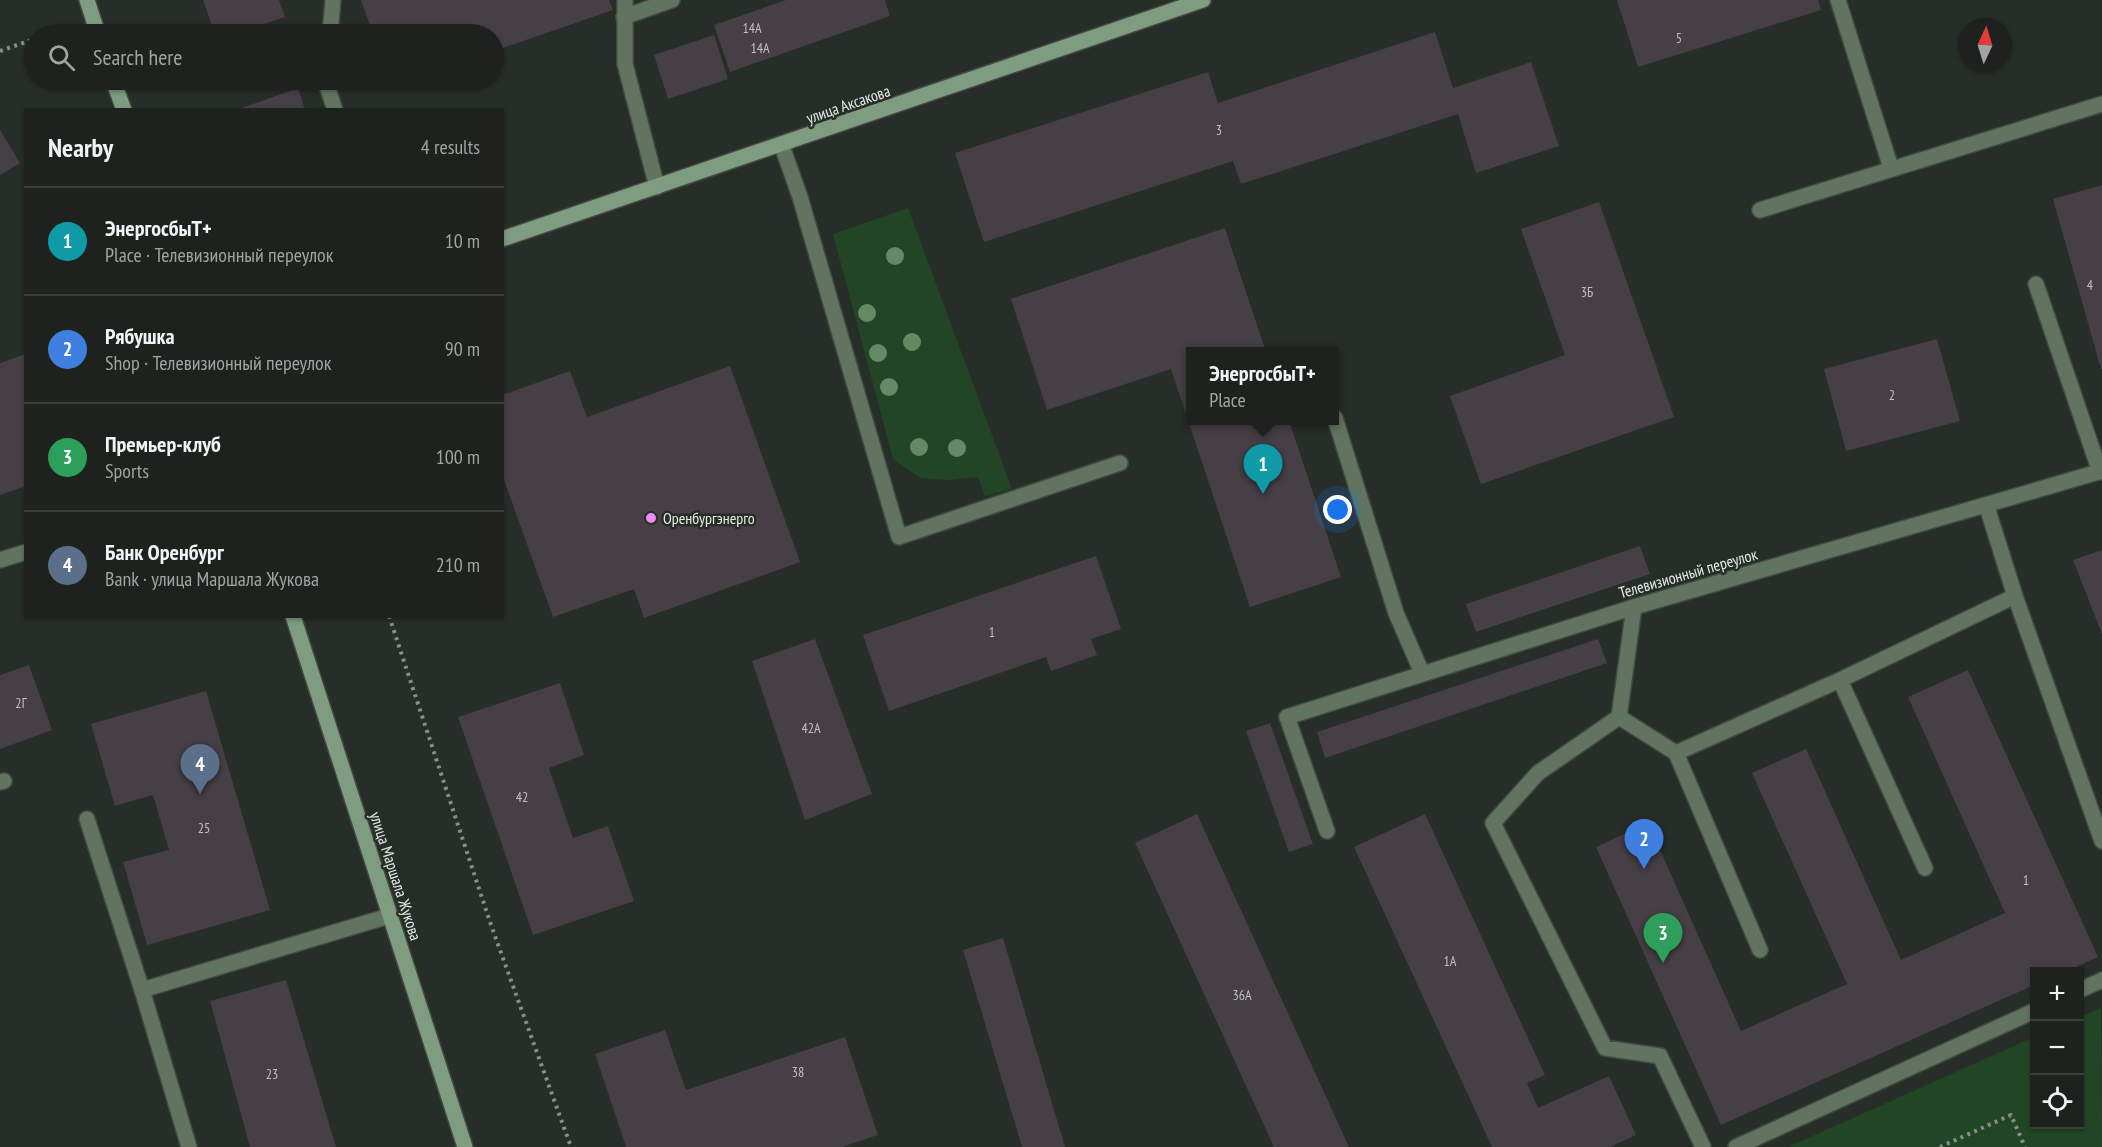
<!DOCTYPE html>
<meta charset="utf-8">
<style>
body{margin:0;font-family:"PT Sans Narrow",sans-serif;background:#2a2f2a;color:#f1f3f6}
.controls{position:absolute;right:18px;bottom:18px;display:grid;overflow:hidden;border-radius:0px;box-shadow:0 2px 4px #0004}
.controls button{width:54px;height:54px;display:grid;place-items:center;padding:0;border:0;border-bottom:2px solid #3b3f3b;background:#1d221d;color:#f1f3f6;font:30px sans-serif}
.compass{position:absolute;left:1958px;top:18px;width:54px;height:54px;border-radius:50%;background:#1d221d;box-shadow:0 2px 4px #0004;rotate:4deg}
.you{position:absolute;left:1338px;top:510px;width:21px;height:21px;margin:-15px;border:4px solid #fff;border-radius:50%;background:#1a73e8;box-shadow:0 0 0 9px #1a73e833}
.badge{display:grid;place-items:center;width:39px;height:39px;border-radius:50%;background:#ec8cfa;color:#fff;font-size:20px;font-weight:700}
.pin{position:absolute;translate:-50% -50px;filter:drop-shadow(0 2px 3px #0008)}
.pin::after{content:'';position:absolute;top:32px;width:21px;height:18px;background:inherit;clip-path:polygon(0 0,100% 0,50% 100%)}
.popup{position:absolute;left:1186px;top:347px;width:153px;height:78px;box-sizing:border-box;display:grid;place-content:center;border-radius:0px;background:#1d221d;filter:drop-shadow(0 2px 4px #0005);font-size:20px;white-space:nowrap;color:#a0a4a4}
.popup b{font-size:22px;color:#f1f3f6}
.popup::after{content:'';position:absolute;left:50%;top:100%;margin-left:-12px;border:12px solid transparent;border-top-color:#1d221d}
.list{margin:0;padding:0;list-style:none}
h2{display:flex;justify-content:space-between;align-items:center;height:78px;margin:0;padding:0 24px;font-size:26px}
h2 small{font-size:20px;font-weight:400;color:#a0a4a4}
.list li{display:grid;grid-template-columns:39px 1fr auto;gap:18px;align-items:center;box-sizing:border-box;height:108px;padding:0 24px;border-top:2px solid #3b3f3b}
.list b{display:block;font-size:22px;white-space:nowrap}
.list p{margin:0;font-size:20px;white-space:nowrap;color:#a0a4a4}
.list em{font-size:20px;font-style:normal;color:#a0a4a4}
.icon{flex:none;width:33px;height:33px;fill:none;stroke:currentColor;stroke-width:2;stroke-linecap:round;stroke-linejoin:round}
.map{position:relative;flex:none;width:2102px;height:1147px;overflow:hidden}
.search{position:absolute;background:#1d221d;box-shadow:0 2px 4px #0004;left:24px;top:24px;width:480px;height:66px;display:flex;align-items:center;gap:15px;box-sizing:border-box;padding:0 21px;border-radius:33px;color:#a0a4a4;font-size:22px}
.panel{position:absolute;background:#1d221d;box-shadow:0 2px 4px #0004;left:24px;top:108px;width:480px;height:510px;border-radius:0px}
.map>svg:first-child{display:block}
.green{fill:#224625}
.building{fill:#463f46}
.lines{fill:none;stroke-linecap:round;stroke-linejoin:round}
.service-casing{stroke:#424842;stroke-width:18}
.minor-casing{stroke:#424842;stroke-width:18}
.secondary-casing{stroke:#424842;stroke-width:18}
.path{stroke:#888d88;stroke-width:4;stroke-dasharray:3 4.5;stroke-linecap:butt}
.service{stroke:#607461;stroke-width:15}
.minor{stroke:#607461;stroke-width:15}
.secondary{stroke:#7e9c7f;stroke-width:15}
.tree{fill:#628a64}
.poi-dot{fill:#ec8cfa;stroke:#272d27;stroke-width:2}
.labels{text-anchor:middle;stroke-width:5;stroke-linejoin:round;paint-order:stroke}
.number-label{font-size:14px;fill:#bfc0bf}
.street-label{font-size:16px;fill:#e7ebe7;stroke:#272d27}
.poi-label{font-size:16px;fill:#e7ebe7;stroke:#272d27;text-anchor:start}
</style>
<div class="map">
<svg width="2102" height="1147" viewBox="0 0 2102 1147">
<rect width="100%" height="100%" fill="#272d27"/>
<path class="green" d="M 908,208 L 1012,489 L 985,496 L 978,477 L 949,480 L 920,478 L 893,459 L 833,234 Z
M 2101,1008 L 2102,1147 L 1788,1147 L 2034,1037 L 2034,1124 L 2080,1124 L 2080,1017 Z"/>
<path class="building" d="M 203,0 L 279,0 L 285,17 L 234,34 L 215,34 Z
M 361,0 L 609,0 L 613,10 L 494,51 L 494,34 L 373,34 Z
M 786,0 L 885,0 L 890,16 L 730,72 L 714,25 Z
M 1617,0 L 1818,0 L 1821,10 L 1638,67 Z
M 1435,32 L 1453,88 L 1531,62 L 1559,146 L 1476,173 L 1458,114 L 1241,184 L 1233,161 L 984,242 L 955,153 L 1208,72 L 1218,103 Z
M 714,35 L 728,79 L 668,99 L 654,55 Z
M 389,80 L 411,80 L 392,87 Z
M 298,88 L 305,110 L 239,110 L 239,109 Z
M 0,130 L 20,163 L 0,175 Z
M 2102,185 L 2102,369 L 2101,369 L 2053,199 Z
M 1599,202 L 1674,417 L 1481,484 L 1450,396 L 1565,355 L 1521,229 Z
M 1225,228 L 1266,352 L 1191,352 L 1191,420 L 1289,420 L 1341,577 L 1250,607 L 1171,369 L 1047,410 L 1011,299 Z
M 1937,339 L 1960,421 L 1846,451 L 1824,369 Z
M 26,354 L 26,486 L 0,495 L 0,363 Z
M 730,366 L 800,562 L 644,618 L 634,589 L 553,617 L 502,474 L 502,395 L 570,371 L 587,417 Z
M 1640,546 L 1650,574 L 1476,632 L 1466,604 Z
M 2102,550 L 2102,634 L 2073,560 Z
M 1096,556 L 1121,629 L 1091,639 L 1097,655 L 1051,671 L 1046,657 L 889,711 L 863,635 Z
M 815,639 L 872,794 L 805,820 L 752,661 Z
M 1598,639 L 1607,663 L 1325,758 L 1317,732 Z
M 29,665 L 52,730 L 0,749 L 0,675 Z
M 1968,670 L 2098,957 L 2065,972 L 2034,972 L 2034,985 L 1721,1125 L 1596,847 L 1648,823 L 1741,1031 L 1847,984 L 1752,773 L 1806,749 L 1901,960 L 2005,913 L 1908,697 Z
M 560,683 L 584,755 L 549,768 L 573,838 L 608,826 L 634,901 L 533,935 L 458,717 Z
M 206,691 L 270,910 L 147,945 L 123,862 L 169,850 L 153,795 L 115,806 L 91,724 Z
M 1270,723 L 1313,844 L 1289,852 L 1246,731 Z
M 1197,814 L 1349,1147 L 1274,1147 L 1135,843 Z
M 1425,814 L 1545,1075 L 1527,1083 L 1538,1108 L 1609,1076 L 1636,1135 L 1610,1147 L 1492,1147 L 1354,847 Z
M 1003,938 L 1065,1147 L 1022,1147 L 963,950 Z
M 286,980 L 336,1147 L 250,1147 L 210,1001 Z
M 665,1030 L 686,1090 L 845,1037 L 878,1135 L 842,1147 L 626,1147 L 595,1054 Z"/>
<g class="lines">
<g class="service-casing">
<path id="service" d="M 625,0 L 625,64 L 657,187
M 1838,0 L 1891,168
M 624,17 L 672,0
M 330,34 L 333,0
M 325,80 L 335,110
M 782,146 L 800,197 L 899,537 L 1120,463
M 1760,210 L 2102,104
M 2036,284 L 2100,472
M 1335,418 L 1396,613 L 1422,673
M 1987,507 L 2015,596 L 2102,841
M 1634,607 L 1619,717 L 1538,773 L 1493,823 L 1605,1048 L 1660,1056 L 1703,1147
M 1840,680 L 1925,868
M 1287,717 L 1327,831
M 1619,717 L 1676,753
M 0,782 L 4,781
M 87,819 L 142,990
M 1760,950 L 1676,753 L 1840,680 L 2015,596
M 2080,990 L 2102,980
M 189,1147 L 142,990 L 389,916
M 1736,1147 L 2034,1011"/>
</g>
<g class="minor-casing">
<path id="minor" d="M 0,560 L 26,552
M 1287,717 L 1634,607 L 2102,471"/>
</g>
<g class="secondary-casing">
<path id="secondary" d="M 87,0 L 98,34
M 113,80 L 124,110
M 502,239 L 1203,0
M 293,616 L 465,1147"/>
</g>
<path class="path" d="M 0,51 L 34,39
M 389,616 L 491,925 L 571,1147
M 1940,1147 L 2011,1115 L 2025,1147"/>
<use href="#service" class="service"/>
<use href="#minor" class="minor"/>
<use href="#secondary" class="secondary"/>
</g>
<g class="tree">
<circle cx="895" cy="256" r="9"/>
<circle cx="867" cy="313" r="9"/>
<circle cx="912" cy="342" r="9"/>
<circle cx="878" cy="353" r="9"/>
<circle cx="889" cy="387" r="9"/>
<circle cx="919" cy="447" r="9"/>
<circle cx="957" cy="448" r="9"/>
</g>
<circle class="poi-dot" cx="651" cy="518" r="6"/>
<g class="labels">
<g class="number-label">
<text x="752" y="33">14А</text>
<text x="1679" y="43">5</text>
<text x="760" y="53">14А</text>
<text x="1219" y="135">3</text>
<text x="2090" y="290">4</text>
<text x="1587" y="297">3Б</text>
<text x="1892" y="400">2</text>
<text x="992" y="637">1</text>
<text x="21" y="708">2Г</text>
<text x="811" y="733">42А</text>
<text x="522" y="802">42</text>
<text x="204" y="833">25</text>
<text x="2026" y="885">1</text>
<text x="1450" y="966">1А</text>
<text x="1242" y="1000">36А</text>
<text x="798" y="1077">38</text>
<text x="272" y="1079">23</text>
</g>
<g class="street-label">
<text transform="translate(848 104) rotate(-19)" y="6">улица Аксакова</text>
<text transform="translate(1688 573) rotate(-16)" y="6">Телевизионный переулок</text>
<text transform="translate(396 876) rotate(72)" y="6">улица Маршала Жукова</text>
</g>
<g class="poi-label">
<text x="663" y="524">Оренбургэнерго</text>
</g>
</g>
</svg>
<div class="controls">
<button>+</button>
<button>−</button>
<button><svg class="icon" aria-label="locate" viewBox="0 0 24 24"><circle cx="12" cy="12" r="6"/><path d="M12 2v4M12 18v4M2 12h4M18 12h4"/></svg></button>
</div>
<svg class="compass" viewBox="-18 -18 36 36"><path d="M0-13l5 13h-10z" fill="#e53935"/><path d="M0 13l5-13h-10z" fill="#a0a4a4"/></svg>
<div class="you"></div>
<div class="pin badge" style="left:1263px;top:494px;background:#0f9aa8">1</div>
<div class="popup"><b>ЭнергосбыТ+</b>Place</div>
<div class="pin badge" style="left:1644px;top:869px;background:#3f7fe0">2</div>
<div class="pin badge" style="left:1663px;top:963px;background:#2e9e5b">3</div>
<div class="pin badge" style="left:200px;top:794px;background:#5c6f8a">4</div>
<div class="search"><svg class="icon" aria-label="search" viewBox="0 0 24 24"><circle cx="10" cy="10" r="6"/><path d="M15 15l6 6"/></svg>Search here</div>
<section class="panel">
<h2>Nearby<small>4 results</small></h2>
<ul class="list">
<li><span class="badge" style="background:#0f9aa8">1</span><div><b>ЭнергосбыТ+</b><p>Place · Телевизионный переулок</p></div><em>10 m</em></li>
<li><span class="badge" style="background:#3f7fe0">2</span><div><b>Рябушка</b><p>Shop · Телевизионный переулок</p></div><em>90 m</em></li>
<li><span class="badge" style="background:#2e9e5b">3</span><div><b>Премьер-клуб</b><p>Sports</p></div><em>100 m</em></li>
<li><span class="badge" style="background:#5c6f8a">4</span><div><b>Банк Оренбург</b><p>Bank · улица Маршала Жукова</p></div><em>210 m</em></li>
</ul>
</section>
</div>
